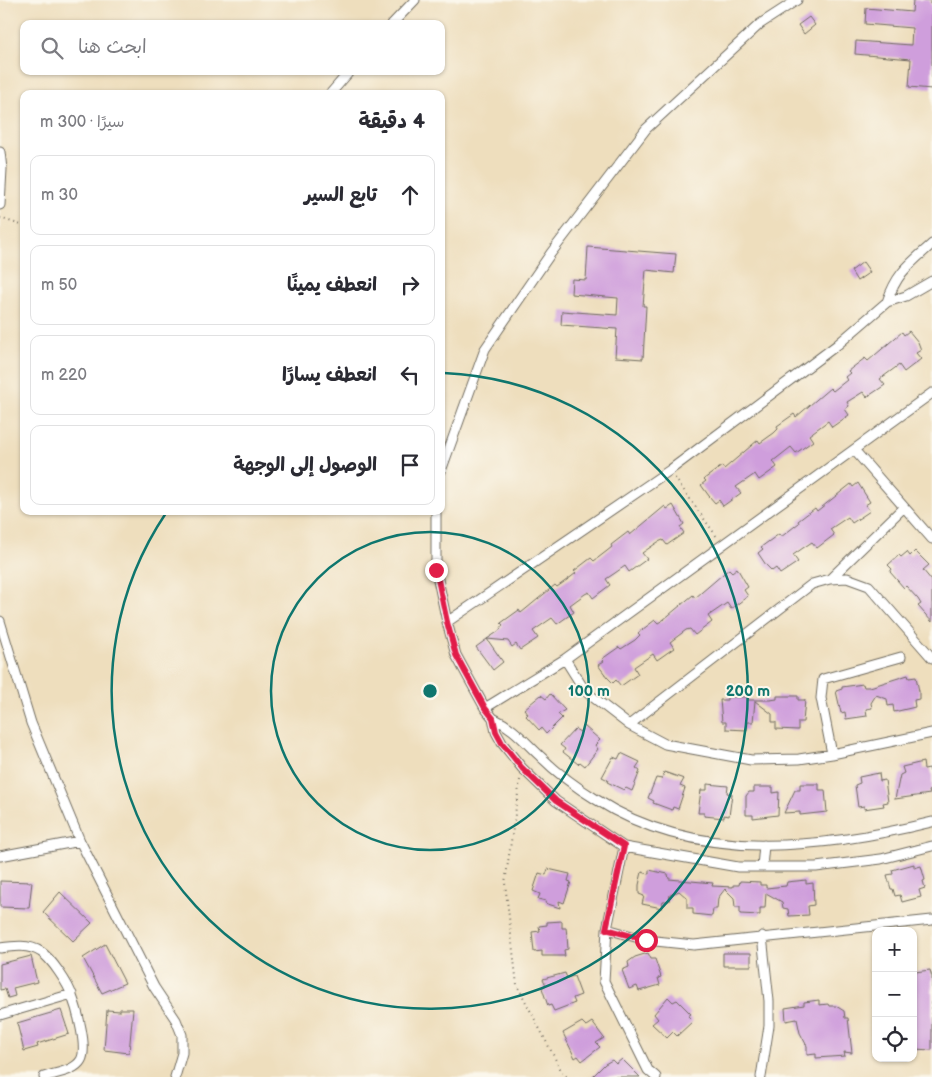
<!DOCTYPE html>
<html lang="ar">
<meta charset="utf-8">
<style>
body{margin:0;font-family:"Balsamiq Sans","Playpen Sans Arabic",sans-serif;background:#f7f7f7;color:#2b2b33;direction:rtl}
.controls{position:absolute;right:15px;bottom:15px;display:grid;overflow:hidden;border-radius:10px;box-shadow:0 1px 4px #0004}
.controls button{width:45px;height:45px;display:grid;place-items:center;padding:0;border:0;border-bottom:1px solid #e1e1e2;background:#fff;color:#2b2b33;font:25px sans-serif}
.stop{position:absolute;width:15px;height:15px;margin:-11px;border:4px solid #e11d48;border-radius:50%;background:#fff}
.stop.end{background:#e11d48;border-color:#fff;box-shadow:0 1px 5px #0008}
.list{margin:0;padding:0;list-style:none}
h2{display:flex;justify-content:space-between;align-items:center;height:65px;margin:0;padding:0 20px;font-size:21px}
h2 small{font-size:16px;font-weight:400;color:#7c7c81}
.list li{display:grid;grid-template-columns:32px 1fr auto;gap:15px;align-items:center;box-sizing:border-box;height:80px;margin:0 10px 10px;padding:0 10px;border:1px solid #e1e1e2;border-radius:10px}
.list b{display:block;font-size:19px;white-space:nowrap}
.list em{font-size:16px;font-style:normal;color:#7c7c81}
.icon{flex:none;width:28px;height:28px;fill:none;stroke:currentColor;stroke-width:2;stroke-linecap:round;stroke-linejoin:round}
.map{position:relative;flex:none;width:932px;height:1077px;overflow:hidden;direction:ltr}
.search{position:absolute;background:#fff;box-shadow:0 1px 4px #0004;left:20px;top:20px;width:425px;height:55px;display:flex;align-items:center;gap:12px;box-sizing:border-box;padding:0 18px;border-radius:10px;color:#7c7c81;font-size:19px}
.panel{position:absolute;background:#fff;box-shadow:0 1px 4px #0004;left:20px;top:90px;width:425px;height:425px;border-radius:10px;direction:rtl}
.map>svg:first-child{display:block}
.building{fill:#cf9edc}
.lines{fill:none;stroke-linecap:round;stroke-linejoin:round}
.minor-casing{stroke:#6f6a5e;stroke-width:11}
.path{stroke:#6f6a5e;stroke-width:2;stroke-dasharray:1 4;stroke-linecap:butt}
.minor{stroke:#fff;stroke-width:9}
.route{stroke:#e11d48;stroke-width:6}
.ring{fill:none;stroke:#0f766e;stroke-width:2.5}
.centre{fill:#0f766e;stroke:#fbf7ec;stroke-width:2.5}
.ring-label{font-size:15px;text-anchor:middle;font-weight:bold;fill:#0f766e;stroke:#fbf7ec;stroke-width:4;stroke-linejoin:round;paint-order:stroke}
</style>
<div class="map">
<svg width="932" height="1077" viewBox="0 0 932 1077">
<rect width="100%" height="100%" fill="#fbf7ec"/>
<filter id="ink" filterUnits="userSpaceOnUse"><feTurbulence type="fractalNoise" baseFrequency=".02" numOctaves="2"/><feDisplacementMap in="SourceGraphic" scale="10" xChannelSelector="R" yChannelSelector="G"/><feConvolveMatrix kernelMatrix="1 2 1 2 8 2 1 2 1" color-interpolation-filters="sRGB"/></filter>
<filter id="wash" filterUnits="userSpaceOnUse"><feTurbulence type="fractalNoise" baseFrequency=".0096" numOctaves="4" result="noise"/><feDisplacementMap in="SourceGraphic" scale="20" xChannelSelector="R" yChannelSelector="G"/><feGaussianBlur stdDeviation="1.12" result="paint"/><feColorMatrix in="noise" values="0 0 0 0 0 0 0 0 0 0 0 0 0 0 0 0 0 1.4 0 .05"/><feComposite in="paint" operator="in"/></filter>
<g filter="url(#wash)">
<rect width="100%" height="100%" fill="#eedebd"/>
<g id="blocks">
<path class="building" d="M 913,0 L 930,0 L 930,4 L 932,4 L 932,89 L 909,87 L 911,59 L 855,54 L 856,41 L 911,45 L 912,28 L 865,24 L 866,8 L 912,12 Z
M 809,17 L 815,25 L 804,34 L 798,25 Z
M 588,247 L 676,254 L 674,273 L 646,270 L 643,306 L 646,306 L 643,359 L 615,357 L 617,329 L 561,325 L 562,311 L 617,315 L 618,298 L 571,294 L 572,279 L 586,280 Z
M 863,262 L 870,272 L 857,281 L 851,271 Z
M 909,331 L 918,342 L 921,350 L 916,353 L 921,359 L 904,372 L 899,365 L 880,379 L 885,385 L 867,397 L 863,392 L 847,402 L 849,406 L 845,409 L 849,415 L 832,427 L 828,421 L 809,435 L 813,441 L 796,453 L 791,447 L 777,458 L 773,461 L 777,467 L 759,480 L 755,474 L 736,487 L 741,493 L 723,506 L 719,500 L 715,503 L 709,496 L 701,485 L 706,481 L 704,479 L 722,466 L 724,469 L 758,440 L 760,443 L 774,433 L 778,429 L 777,426 L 794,414 L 796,417 L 830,388 L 833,391 L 847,380 L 845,377 L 850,373 L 848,371 L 865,358 L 868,361 L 902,332 L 904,335 Z
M 858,483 L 870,502 L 865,505 L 870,511 L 852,523 L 848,517 L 830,529 L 834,535 L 817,548 L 812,542 L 803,548 L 793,555 L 798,562 L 780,574 L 776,568 L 772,571 L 766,565 L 758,553 L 763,549 L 761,547 L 779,534 L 781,537 L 799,523 L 798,521 L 815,508 L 817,511 L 851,484 L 853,487 Z
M 673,505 L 684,524 L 680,527 L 684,533 L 667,545 L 663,540 L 658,542 L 642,553 L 647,559 L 629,572 L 625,566 L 615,573 L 606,579 L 610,585 L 593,598 L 589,592 L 585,594 L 570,605 L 574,612 L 557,624 L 552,618 L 533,631 L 538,638 L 520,650 L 516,644 L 512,647 L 508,641 L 487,639 L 499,631 L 503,625 L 501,623 L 519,610 L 521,613 L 555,585 L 557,587 L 571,577 L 576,573 L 574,571 L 591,558 L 594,561 L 607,551 L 612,547 L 611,545 L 628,532 L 630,535 L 665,506 L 667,509 Z
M 915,551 L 929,565 L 923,570 L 932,581 L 932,622 L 918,606 L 921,604 L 918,599 L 906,586 L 904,588 L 890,572 L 892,569 L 888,565 L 899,555 L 901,557 L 907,552 L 910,556 Z
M 737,568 L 748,587 L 744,590 L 748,596 L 731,609 L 727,603 L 708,616 L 712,622 L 695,635 L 690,629 L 686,630 L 670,642 L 674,648 L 657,660 L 653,654 L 634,667 L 638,674 L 621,686 L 616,680 L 613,683 L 607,677 L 598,665 L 604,661 L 602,659 L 619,647 L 621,649 L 635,640 L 640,635 L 638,633 L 655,620 L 658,623 L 663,620 L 693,595 L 695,598 L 729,569 L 732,572 Z
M 487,639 L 503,662 L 493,670 L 476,647 Z
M 908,675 L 909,678 L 916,677 L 919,691 L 919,699 L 914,700 L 915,707 L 894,712 L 893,705 L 888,706 L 887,699 L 876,695 L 871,703 L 872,708 L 866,709 L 867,716 L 846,719 L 845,712 L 841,713 L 836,691 L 842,689 L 842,687 L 863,684 L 864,687 L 870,687 Z
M 550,694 L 565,710 L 558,714 L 562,718 L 546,734 L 541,728 L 539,730 L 526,716 L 528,714 L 524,709 L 541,695 L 546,699 Z
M 777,696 L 798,696 L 798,700 L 805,700 L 803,722 L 798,722 L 798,730 L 776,729 L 776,722 L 772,722 L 772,714 L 755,701 L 753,722 L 748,722 L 747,730 L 726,729 L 726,722 L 722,722 L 720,700 L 727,700 L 727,697 L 748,697 L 748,700 L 770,700 L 777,699 Z
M 584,726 L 600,740 L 595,745 L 598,749 L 585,766 L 580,762 L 578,764 L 563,752 L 565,749 L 560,745 L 575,729 L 580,732 Z
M 621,753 L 640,762 L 636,768 L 640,771 L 632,791 L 626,788 L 624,790 L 607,782 L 608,780 L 602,777 L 613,757 L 618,759 Z
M 923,762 L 924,769 L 929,768 L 932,776 L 932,790 L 929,791 L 930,794 L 895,799 L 900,775 L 904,773 L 902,767 Z
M 664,772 L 684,779 L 680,786 L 685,788 L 678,809 L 673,807 L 672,810 L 653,803 L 654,801 L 648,798 L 656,778 L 662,779 Z
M 879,773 L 880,781 L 885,780 L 888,802 L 883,803 L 884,806 L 864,809 L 864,806 L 858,807 L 855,785 L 860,783 L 859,777 Z
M 707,784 L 728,786 L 727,793 L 732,794 L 729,816 L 724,815 L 724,818 L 704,816 L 704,813 L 698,813 L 701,790 L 707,790 Z
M 800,784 L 819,784 L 819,790 L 825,790 L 827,812 L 800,815 L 800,812 L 784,813 L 795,790 L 800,790 Z
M 754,787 L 773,787 L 773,793 L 779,792 L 778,815 L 753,818 L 753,815 L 746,815 L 746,796 L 749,792 L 754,792 Z
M 914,864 L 914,868 L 921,866 L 925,880 L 923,881 L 925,888 L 919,890 L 921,897 L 902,902 L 900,895 L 895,896 L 893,889 L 891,889 L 887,875 L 893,874 L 892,870 Z
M 548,869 L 570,874 L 568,881 L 571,882 L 564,903 L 559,901 L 560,908 L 545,903 L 546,901 L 538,899 L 540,894 L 533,891 L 539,873 L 546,875 Z
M 649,870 L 668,874 L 669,879 L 713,883 L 712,886 L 733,887 L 733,885 L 739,885 L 740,881 L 760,882 L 760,885 L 766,885 L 766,888 L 786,886 L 787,882 L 806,880 L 806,884 L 813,883 L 814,905 L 808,906 L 809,915 L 789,916 L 788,909 L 783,908 L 782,902 L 766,893 L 765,908 L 760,908 L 760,915 L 740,914 L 740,907 L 735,907 L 734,898 L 725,889 L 718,898 L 717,909 L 713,909 L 712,916 L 693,914 L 693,908 L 687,908 L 687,898 L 679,891 L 670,895 L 669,901 L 663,901 L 662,908 L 642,904 L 644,896 L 639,894 L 639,885 L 642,872 L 649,874 Z
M 0,881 L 32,882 L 29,908 L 0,907 Z
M 60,892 L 92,923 L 73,941 L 43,912 Z
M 562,921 L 562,928 L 566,928 L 567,936 L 568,949 L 564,950 L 565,956 L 542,956 L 542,951 L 534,952 L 532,932 L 540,931 L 539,926 L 547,925 L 547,922 Z
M 105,944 L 125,983 L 102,993 L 83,958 Z
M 648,953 L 651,959 L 655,959 L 661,977 L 658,978 L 660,985 L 639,991 L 637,986 L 629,989 L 622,970 L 629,967 L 628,962 L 635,957 Z
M 723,953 L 751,953 L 751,966 L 723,966 Z
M 31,956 L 37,982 L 13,988 L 15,996 L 8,998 L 5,989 L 0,990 L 0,964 Z
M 930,970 L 932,977 L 932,1050 L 914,1049 L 913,974 L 915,972 Z
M 565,973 L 567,978 L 574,976 L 581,995 L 573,998 L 575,1003 L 554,1011 L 551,1005 L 548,1006 L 542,988 L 546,985 L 543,979 Z
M 668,997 L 673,1002 L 677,1000 L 691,1014 L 688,1016 L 693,1021 L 677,1036 L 673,1032 L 667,1038 L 652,1024 L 658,1019 L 654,1014 Z
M 819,1000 L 819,1005 L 828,1004 L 829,1006 L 836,1006 L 844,1011 L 845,1018 L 848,1018 L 852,1053 L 844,1052 L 845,1056 L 816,1058 L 816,1054 L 807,1055 L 807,1046 L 800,1033 L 797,1019 L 786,1021 L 785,1008 L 804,1005 L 804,1002 Z
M 120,1009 L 133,1009 L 129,1053 L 104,1050 L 107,1010 L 120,1011 Z
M 61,1010 L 69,1034 L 37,1044 L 38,1047 L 24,1051 L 17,1023 Z
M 582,1022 L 586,1026 L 592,1022 L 604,1038 L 596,1043 L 600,1047 L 582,1061 L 578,1056 L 575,1058 L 563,1033 Z
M 622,1059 L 640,1077 L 592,1077 L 605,1064 L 612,1060 L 616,1064 Z"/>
</g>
</g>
<g filter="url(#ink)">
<use href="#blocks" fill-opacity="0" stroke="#6f6a5e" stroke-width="1"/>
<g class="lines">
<g class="minor-casing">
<path id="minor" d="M 392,24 L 415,0
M 330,94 L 350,71
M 0,152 L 2,169 L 0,205
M 887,302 C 897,272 910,264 932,244
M 855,451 L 932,539
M 441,471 L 485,349 L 551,253 L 646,129 L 760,24 L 797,0
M 436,511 L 436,570 L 447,622 L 456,655 L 485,708 L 493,718 L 496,732 L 502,743 L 522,768 L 556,801 L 624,847 L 738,867 L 816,867 L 881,859 L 932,846
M 830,579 L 904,507
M 0,621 L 31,723 L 80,841 L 154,987 L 176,1020 L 182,1035 L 182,1053 L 175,1077
M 447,622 L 670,470 L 837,345 L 887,302 L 906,296 L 932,281
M 565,659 L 585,691 L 629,725 L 665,744 L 751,760 L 799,759 L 832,754 L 932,733
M 485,708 L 565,659 L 932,393
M 493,718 C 513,727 524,741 540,756 C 557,773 576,787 597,800 C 697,864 822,849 932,822
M 629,725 L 812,584 L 830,579 L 847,578 L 869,586 L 932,658
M 832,754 L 821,698 L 823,679 L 901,657
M 624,847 L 607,929 L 604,981 L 648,1070 L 656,1077
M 0,856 L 80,841
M 762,867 L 764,845
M 607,929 L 646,940 L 694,945 L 932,920
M 0,948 C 14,946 29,944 41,952 C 51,958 69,985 72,996 C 77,1009 88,1048 81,1060 C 75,1071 55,1073 44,1077
M 0,1015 L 72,994
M 761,1077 L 769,1026 L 769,1001 L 762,936"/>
</g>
<path class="path" d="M 0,218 L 24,226
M 675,478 L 717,537
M 520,780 L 505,883 L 517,985 L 562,1072 L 567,1077"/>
<use href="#minor" class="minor"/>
</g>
</g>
<g class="lines" filter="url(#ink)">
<path class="route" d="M 436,570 L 447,622 L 456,655 L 485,708 L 493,718 L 496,732 L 502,743 L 522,768 L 556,801 L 624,846 L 606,929 L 646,940"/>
</g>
<g class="ring">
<circle cx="430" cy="691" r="159"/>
<path d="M444 373A318 318 0 1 1 166 513"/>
</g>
<circle cx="430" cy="691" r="8" class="centre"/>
<g class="ring-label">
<text x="589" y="696">100 m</text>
<text x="748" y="696">200 m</text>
</g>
</svg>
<div class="controls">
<button>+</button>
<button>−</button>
<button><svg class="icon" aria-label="locate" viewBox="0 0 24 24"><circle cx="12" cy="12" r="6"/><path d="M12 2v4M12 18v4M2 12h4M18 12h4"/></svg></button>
</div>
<div class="stop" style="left:646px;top:940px"></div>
<div class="stop end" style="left:436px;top:570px"></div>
<div class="search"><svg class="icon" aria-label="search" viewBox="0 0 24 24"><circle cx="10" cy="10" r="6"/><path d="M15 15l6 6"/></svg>ابحث هنا</div>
<section class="panel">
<h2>4 دقيقة<small>سيرًا · 300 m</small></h2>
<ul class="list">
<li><svg class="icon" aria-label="ahead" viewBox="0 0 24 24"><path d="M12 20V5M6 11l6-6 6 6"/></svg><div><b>تابع السير</b></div><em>30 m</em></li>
<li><svg class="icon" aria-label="right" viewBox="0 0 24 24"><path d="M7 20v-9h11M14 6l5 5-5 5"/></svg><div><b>انعطف يمينًا</b></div><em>50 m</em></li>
<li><svg class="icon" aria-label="left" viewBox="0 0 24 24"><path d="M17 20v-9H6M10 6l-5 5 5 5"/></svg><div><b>انعطف يسارًا</b></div><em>220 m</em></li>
<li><svg class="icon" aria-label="arrive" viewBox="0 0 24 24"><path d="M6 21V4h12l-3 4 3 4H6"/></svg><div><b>الوصول إلى الوجهة</b></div></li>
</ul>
</section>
</div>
